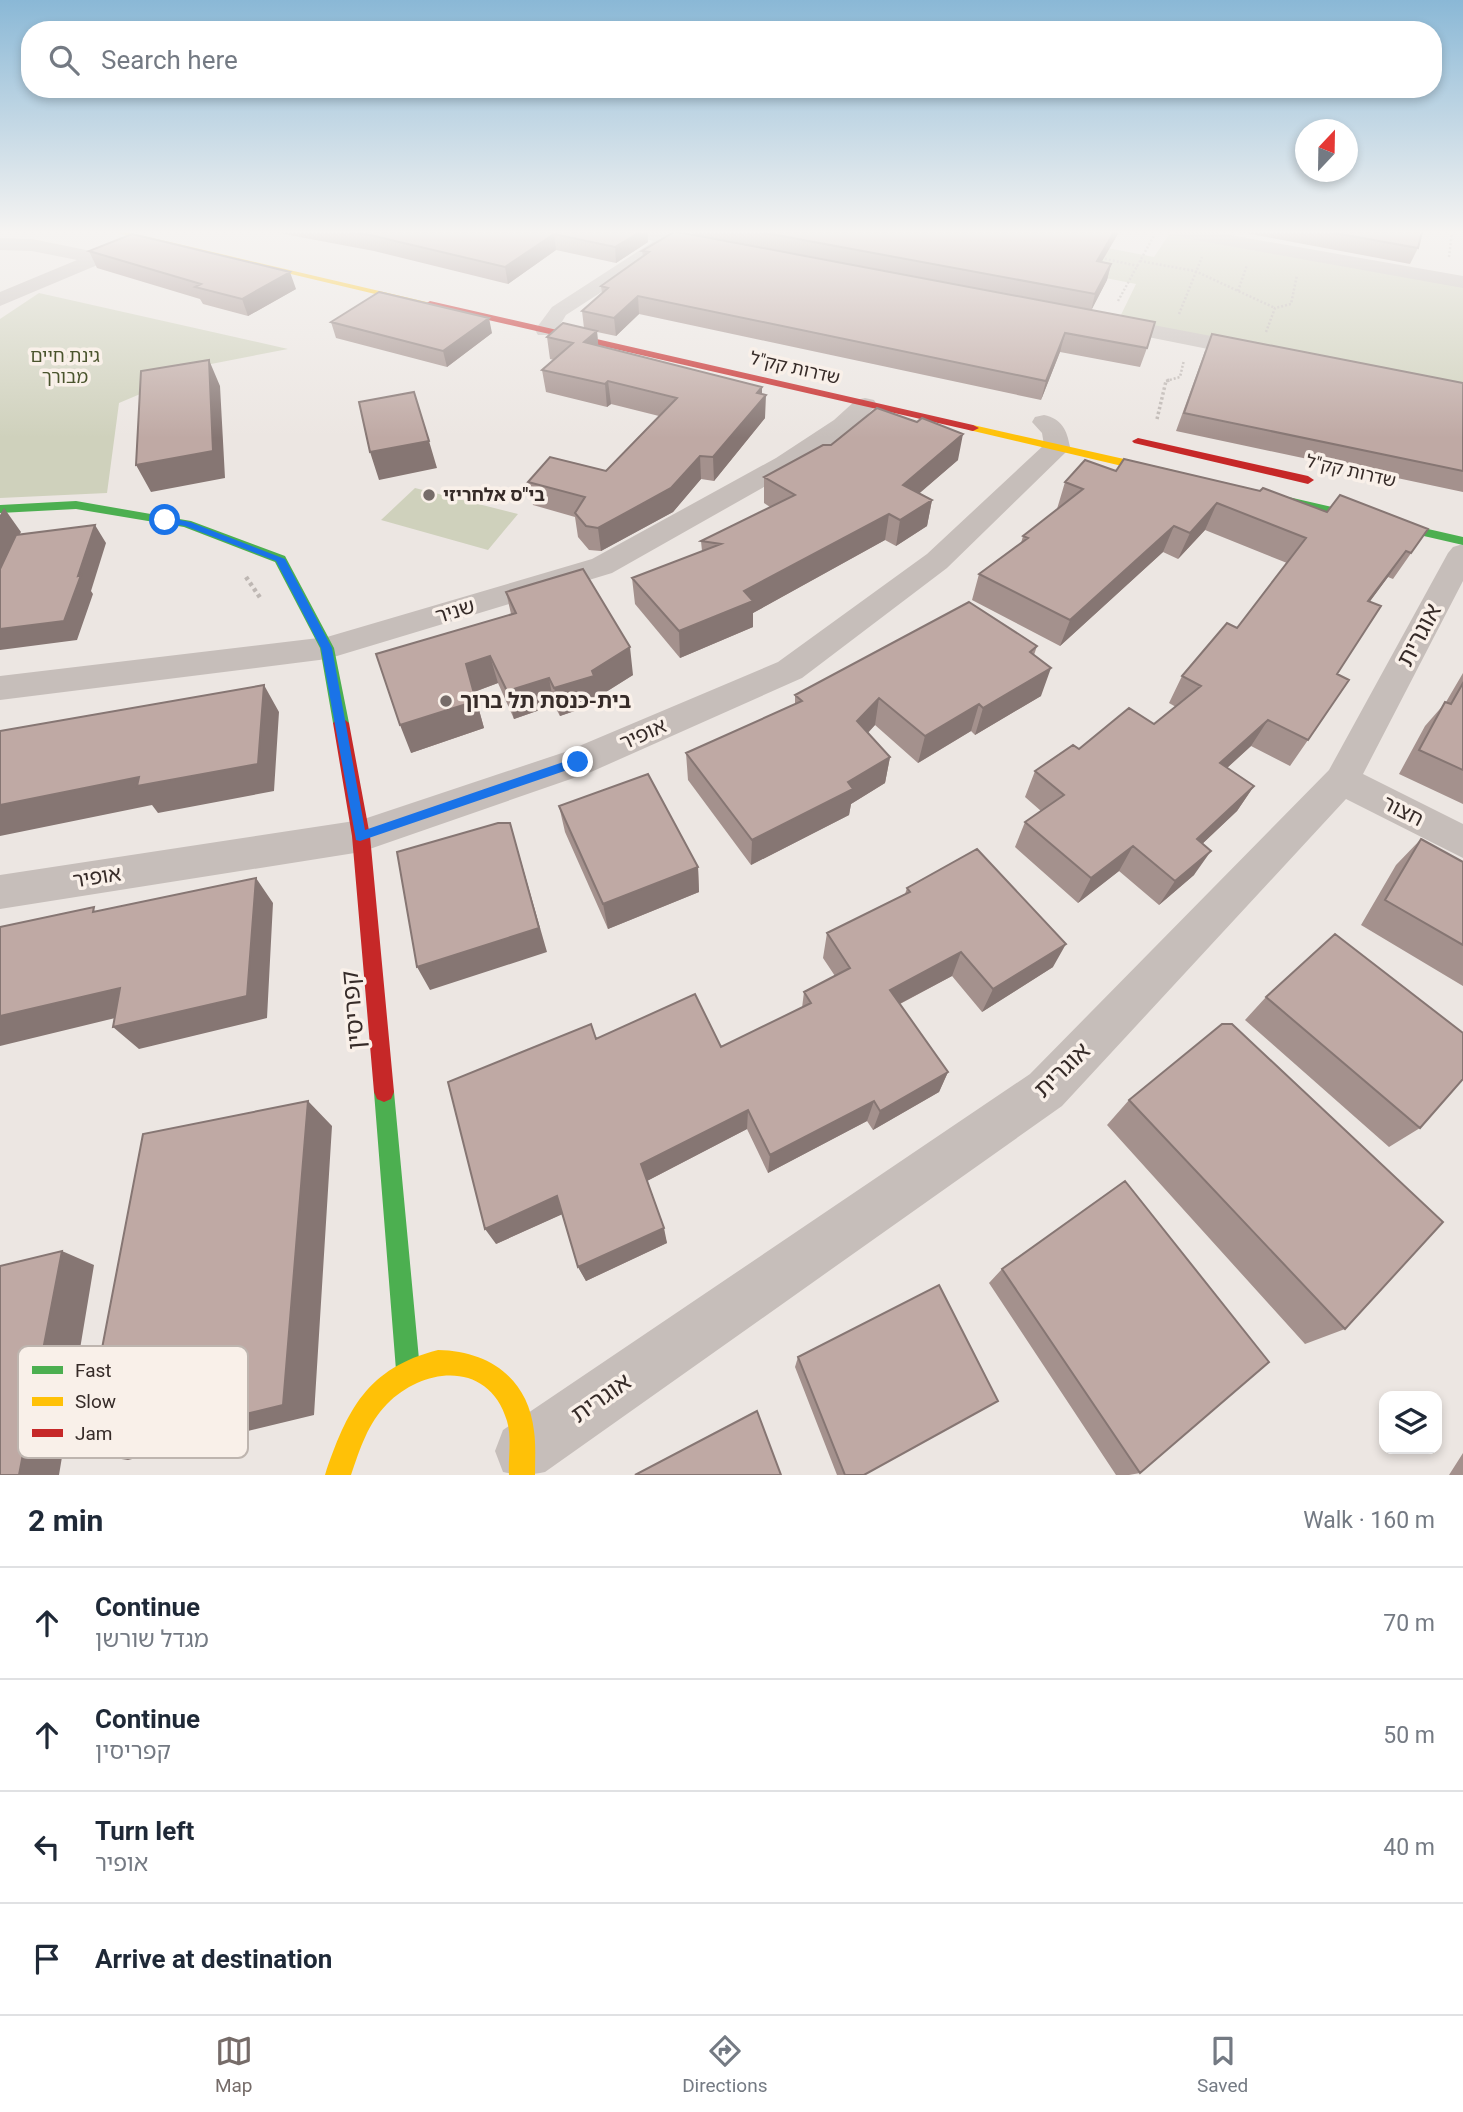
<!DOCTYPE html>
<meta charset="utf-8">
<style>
body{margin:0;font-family:Roboto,"Noto Sans Hebrew",sans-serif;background:#f6f6f7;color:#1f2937}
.controls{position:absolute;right:21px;bottom:21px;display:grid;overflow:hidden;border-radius:14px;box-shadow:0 4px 10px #0003}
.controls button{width:63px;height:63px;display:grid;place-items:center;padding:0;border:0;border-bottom:2px solid #e0e1e3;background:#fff;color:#1f2937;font:35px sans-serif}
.compass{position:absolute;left:1295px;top:119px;width:63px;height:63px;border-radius:50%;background:#fff;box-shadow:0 4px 10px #0003;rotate:22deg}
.stop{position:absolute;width:21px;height:21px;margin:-16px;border:5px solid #1a73e8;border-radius:50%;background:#fff}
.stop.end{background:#1a73e8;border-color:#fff;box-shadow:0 2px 7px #0008}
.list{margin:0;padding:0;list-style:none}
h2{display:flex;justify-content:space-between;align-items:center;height:91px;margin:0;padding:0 28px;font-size:30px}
h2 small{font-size:23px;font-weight:400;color:#747a83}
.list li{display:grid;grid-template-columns:46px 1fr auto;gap:21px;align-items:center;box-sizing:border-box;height:112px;padding:0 28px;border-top:2px solid #e0e1e3}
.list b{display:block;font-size:26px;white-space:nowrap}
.list p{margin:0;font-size:23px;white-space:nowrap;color:#747a83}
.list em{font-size:23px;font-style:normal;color:#747a83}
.icon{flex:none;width:38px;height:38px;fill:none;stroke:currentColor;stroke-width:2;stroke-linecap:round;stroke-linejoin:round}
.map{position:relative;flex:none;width:1463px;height:1475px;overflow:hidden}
.search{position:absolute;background:#fff;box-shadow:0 4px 10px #0003;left:21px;right:21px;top:21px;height:77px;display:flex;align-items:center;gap:18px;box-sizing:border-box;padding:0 24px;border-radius:28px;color:#747a83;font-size:26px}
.sheet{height:539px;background:#fff}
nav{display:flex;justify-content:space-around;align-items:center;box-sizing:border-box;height:98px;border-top:2px solid #e0e1e3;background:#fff;font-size:19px;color:#747a83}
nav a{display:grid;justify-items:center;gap:4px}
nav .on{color:#766c69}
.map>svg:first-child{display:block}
.green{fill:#cfd1bc}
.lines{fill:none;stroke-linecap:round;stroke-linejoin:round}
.path-far2{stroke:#beb7b3;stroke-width:2.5;stroke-dasharray:2 2;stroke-linecap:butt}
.path-far1{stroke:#beb7b3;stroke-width:3.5;stroke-dasharray:2.5 2.5;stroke-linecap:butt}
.path{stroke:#beb7b3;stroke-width:4.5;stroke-dasharray:3.5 3.5;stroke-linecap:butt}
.street{fill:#c6beba;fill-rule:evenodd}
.fast{fill:#4caf50;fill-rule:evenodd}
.slow{fill:#ffc107;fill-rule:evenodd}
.jam{fill:#c62828;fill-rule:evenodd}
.wall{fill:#a4918d}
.shaded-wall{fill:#867673}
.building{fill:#bfa9a4;stroke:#867673;stroke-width:2}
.route{fill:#1a73e8}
.poi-dot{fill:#766c69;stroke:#f9f0e9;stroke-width:2.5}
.labels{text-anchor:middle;stroke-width:7;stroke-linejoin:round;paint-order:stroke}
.far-park-label{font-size:18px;fill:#4a542d;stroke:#f9f0e9}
.far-street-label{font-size:18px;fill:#362b28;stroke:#f9f0e9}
.far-poi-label{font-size:18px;font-weight:bold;fill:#362b28;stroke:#f9f0e9;text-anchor:start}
.street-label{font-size:21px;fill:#362b28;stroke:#f9f0e9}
.poi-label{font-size:21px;font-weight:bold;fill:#362b28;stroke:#f9f0e9;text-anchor:start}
.near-street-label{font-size:24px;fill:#362b28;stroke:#f9f0e9}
.key{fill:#f9f0e9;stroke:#beb5af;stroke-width:2}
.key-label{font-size:19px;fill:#362b28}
</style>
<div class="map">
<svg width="1463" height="1475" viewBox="0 0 1463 1475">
<rect width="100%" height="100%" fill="#ece6e2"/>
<path class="green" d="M 874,232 L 1025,232 L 1154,257 L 1170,233 L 1463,287 L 1463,388 L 1119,319 L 1136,284 Z
M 39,293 L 288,349 L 211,364 L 119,403 L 107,493 L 0,498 L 0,319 Z
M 415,488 L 518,514 L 488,550 L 381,520 Z"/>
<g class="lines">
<path class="path-far2" d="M 1449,257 L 1452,232
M 1101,258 L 1138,266
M 1140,261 L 1195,271 L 1275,308
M 1238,291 L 1247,265
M 1118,301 L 1156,232
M 1179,314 L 1202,257
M 1266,332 L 1275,308 L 1291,304 L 1297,275
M 1166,381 L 1180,377 L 1184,360"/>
<path class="path-far1" d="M 1157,419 L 1166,381 L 1170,380"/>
<path class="path" d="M 246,577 L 261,599"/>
<path class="street" d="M 629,232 L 674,232 L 718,242 L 721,246 L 711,252 L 674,245 L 566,315 L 554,335 L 538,335 L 535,330 L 552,307 L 654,241 L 631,236 Z
M 1175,232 L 1213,232 L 1463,276 L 1463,288 L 1184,238 Z
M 138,235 L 147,241 L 145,245 L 0,306 L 0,292 L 77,260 L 32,251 L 0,250 L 0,238 L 32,239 L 96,252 Z
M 1106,316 L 1253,344 L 1264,351 L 1253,358 L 1098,327 L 1095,322 L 1098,317 Z
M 865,398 L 874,400 L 877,405 L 852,430 L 794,470 L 612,573 L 327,659 L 0,700 L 0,676 L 327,637 L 592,559 L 776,458 L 834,420 L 856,400 Z
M 1044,415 C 1062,419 1067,430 1070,447 L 1066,452 L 947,568 L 802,678 L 591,772 L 361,852 L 0,909 L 0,875 L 361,820 L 565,752 L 778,662 L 927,554 L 1044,445 L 1042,433 L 1032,422 L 1035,417 Z
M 1463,544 L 1463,581 L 1363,774 L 1463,824 L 1463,858 L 1346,799 L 1062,1106 L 545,1472 C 532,1475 516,1475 503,1472 L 495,1451 L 503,1430 L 1030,1074 L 1329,770 L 1448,553 L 1453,547 Z"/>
<path class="fast" d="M 1262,491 L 1463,537 L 1463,545 L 1258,498 L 1258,492 Z
M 76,501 L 191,521 L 285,556 L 334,648 L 349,723 L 346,727 L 336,727 L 333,723 L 320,648 L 275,562 L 184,527 L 76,509 L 0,513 L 0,505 Z
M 384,1082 L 391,1085 L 394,1092 L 420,1370 L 417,1379 L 408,1382 L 399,1379 L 396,1370 L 374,1092 L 377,1085 Z"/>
<path class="slow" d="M 114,232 L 127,232 L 435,304 L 430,307 Z
M 973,425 L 1173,470 L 1179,474 L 1173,478 L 969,430 L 969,426 Z
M 438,1350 C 489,1351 528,1378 534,1431 C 536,1445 535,1460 535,1475 L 509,1475 C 508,1458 512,1438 507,1421 C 489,1361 425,1366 387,1404 C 368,1423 360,1449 351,1475 L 325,1475 C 347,1410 367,1368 438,1350 Z"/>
<path class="jam" d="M 430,301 L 973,425 L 979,428 L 973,431 L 427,306 L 425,304 Z
M 1138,438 L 1308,476 L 1314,480 L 1308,484 L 1134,443 L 1132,441 Z
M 341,717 L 349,723 L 370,836 L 394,1092 L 391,1099 L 384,1102 L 377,1099 L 374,1092 L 352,836 L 333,723 Z"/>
</g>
<path class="wall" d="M 273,232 L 648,232 L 648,242 L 616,263 L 556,250 L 508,284 L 374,251 Z
M 692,232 L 1119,232 L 1101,262 L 1111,264 L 1107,280 L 1091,310 L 1147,348 L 1140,367 L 1060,352 L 1041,400 L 639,314 L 616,336 L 597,332 L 598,346 L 762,387 L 762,394 L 765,418 L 714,481 L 701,479 L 673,512 L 601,551 L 589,550 L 578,537 L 575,517 L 533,505 L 528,482 L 606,471 L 659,416 L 611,404 L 607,407 L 546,392 L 542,370 L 554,360 L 550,359 L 547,337 L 584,328 L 582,311 L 602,293 L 601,286 L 643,256 L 642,251 L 693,234 Z
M 1240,232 L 1422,232 L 1418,248 L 1410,264 Z
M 89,251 L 296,289 L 248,316 L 203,304 L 200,299 L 97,268 Z
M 331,322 L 492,333 L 447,367 L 336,338 Z
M 1205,351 L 1463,383 L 1463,492 L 1176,431 Z
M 958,460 L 919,493 L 932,500 L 927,526 L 896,546 L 885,540 L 753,613 L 753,627 L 680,658 L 635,604 L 632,578 L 702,551 L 701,541 L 770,507 L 764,503 L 764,477 Z
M 1116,471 L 1327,512 L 1428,529 L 1393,579 L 1388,577 L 1370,601 L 1308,740 L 1290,766 L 1251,746 L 1227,768 L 1254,786 L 1237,811 L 1202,844 L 1194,875 L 1159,905 L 1119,871 L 1078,903 L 1015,847 L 1025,822 L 1041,811 L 1025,797 L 1035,771 L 1079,749 L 1154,724 L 1176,707 L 1169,703 L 1182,676 L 1237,628 L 1287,563 L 1205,530 L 1178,559 L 1163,552 L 1060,646 L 972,600 L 979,574 L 1021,543 L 1023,536 L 1058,509 L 1057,509 L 1065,482 Z
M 506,592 L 633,675 L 598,697 L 598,703 L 560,716 L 554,705 L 514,719 L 498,683 L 474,692 L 484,728 L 411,753 L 511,614 Z
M 1037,646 L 1034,655 L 1041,696 L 975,735 L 971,731 L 918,763 L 875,725 L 868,733 L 890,757 L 885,783 L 851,804 L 849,815 L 751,865 L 688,780 L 686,753 L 795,704 L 795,695 Z
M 1463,673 L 1463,804 L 1399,774 L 1425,726 L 1446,702 Z
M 559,806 L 698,867 L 699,892 L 608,929 L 565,832 Z
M 1421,839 L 1463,862 L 1463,986 L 1361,925 L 1396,865 Z
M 907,888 L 1053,967 L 982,1012 L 952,976 L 900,1004 L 948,1072 L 939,1092 L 873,1130 L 867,1121 L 768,1173 L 747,1129 L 647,1181 L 667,1243 L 586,1281 L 578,1267 L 562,1214 L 496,1244 L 596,1039 L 721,1047 L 802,1008 L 804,992 L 835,976 L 823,958 L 827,933 L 905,894 Z
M 1266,997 L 1420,1128 L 1389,1147 L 1245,1020 Z
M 1129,1100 L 1345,1329 L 1305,1344 L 1107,1125 Z
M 1002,1269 L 1140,1473 L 1129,1475 L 1116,1475 L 989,1283 Z
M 798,1357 L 865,1475 L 837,1475 L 795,1367 Z
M 1463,1453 L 1463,1475 L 1449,1475 Z"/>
<path class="shaded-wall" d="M 640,232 L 647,232 L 648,242 L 616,263 L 615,247 Z
M 1114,232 L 1119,232 L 1093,277 L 1097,261 Z
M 554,234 L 556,250 L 508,284 L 505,267 Z
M 1111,264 L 1107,280 L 1091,311 L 1095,294 Z
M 290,272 L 296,289 L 248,316 L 242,299 Z
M 638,296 L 639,314 L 616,336 L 614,318 Z
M 489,318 L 492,333 L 447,367 L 443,351 Z
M 597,331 L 599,353 L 584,342 Z
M 1065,333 L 1060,352 L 1041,400 L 1046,381 Z
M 209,360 L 220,386 L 225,478 L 151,492 L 136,465 Z
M 608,381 L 611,404 L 607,407 L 605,384 Z
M 762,387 L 762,400 L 766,395 L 765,418 L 714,481 L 713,457 Z
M 963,434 L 958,460 L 899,511 L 903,485 Z
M 429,441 L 437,468 L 379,480 L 370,452 Z
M 700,456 L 701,479 L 673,512 L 601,551 L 598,528 Z
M 932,500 L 927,526 L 896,546 L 900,520 Z
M 1217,503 L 1205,530 L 1178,559 L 1190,533 Z
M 4,508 L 21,532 L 0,569 L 0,515 Z
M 889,514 L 885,540 L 753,613 L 753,627 L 680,658 L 679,631 L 744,591 Z
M 95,525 L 106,543 L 91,591 L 93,594 L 77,640 L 0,650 L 0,629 L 78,576 Z
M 1174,526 L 1163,552 L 1060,646 L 1070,620 Z
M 1406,551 L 1388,577 L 1351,627 L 1368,601 Z
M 630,647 L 633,675 L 598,697 L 598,703 L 560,716 L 554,688 L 592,671 Z
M 490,656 L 498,683 L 474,692 L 484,728 L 411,753 L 400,725 L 466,664 Z
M 1051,668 L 1041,696 L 975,735 L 983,708 Z
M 549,678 L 554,705 L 514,719 L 507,691 Z
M 264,685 L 279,712 L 274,791 L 158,813 L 152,805 L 0,836 L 0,805 Z
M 879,698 L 875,725 L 853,748 L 857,721 Z
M 979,704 L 971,731 L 918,763 L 925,736 Z
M 1268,720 L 1251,746 L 1204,789 L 1220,763 Z
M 890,757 L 885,783 L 851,804 L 849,815 L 751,865 L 752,840 Z
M 1254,786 L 1237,811 L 1181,864 L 1197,839 Z
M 510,823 L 547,952 L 430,990 L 417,967 Z
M 1133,846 L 1119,871 L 1078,903 L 1091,878 Z
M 1211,851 L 1194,875 L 1159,905 L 1175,881 Z
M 698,867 L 699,892 L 608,929 L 603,904 Z
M 256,878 L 273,903 L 267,1018 L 139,1049 L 113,1027 Z
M 1066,944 L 1053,967 L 982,1012 L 993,989 Z
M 961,952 L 952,976 L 884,1012 L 890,990 Z
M 120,988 L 144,1011 L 0,1046 L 0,1016 Z
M 948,1072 L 939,1092 L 873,1130 L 880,1111 Z
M 308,1101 L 332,1126 L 314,1415 L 128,1460 L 82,1453 Z
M 874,1101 L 867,1121 L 768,1173 L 770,1155 Z
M 748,1110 L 747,1129 L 645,1182 L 641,1164 Z
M 557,1196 L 565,1213 L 496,1244 L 485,1229 Z
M 664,1228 L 667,1243 L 586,1281 L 578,1267 Z
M 62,1251 L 94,1265 L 59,1475 L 19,1475 Z"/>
<path class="building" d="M 350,232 L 640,232 L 615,247 L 554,234 L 505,267 L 370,235 Z
M 674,232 L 678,232 L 1155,322 L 1147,348 L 1065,333 L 1046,381 L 638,296 L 614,318 L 582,311 L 608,288 L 601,286 L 649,252 L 642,251 Z
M 760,232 L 1114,232 L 1097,261 L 1111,264 L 1095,294 Z
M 1329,232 L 1422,232 L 1418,248 Z
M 132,234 L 290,272 L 242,299 L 195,287 L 201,284 L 89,251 Z
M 379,292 L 489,318 L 443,351 L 331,322 Z
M 563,323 L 597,331 L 584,342 L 762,387 L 757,393 L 766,395 L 713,457 L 700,456 L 671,488 L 598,528 L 586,526 L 575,513 L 585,497 L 528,482 L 550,457 L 606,471 L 677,398 L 608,381 L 605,384 L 542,370 L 573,343 L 547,337 Z
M 1212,334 L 1463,383 L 1463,471 L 1184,413 Z
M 209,360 L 213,451 L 136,465 L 141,371 Z
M 414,392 L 429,441 L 370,452 L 359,402 Z
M 877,408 L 917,422 L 922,418 L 963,434 L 903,485 L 932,500 L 900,520 L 889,514 L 744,591 L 753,601 L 679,631 L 632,578 L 721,544 L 701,541 L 795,495 L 764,477 L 823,445 L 831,445 Z
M 1124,459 L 1260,491 L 1263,488 L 1327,512 L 1340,495 L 1428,529 L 1411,553 L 1406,551 L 1368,601 L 1381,606 L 1337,674 L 1349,680 L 1308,740 L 1268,720 L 1220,763 L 1254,786 L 1197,839 L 1211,851 L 1175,881 L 1133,846 L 1091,878 L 1025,822 L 1064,795 L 1035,771 L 1073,745 L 1079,749 L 1129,708 L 1154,724 L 1201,686 L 1182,676 L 1227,623 L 1237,628 L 1306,538 L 1217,503 L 1190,533 L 1174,526 L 1070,620 L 979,574 L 1028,538 L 1023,536 L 1083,489 L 1065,482 L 1085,460 L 1116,471 Z
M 95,525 L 78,576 L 81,575 L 64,621 L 0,629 L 0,569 L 16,535 Z
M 583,569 L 630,647 L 592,671 L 594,676 L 554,688 L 549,678 L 507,691 L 490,656 L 466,664 L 476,701 L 400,725 L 376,654 L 516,613 L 506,592 Z
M 969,602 L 1037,646 L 1030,652 L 1051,668 L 983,708 L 979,704 L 925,736 L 879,698 L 857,721 L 890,757 L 848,782 L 853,789 L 752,840 L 686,753 L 802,701 L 795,695 Z
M 1463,683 L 1463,770 L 1419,750 L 1445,702 L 1451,704 Z
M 264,685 L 258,764 L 137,786 L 139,777 L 0,805 L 0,731 Z
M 648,774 L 698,867 L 603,904 L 559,806 Z
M 498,823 L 510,823 L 539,928 L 417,967 L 397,852 Z
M 1421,839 L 1463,862 L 1463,945 L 1385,900 Z
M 977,849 L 1066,944 L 993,989 L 961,952 L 890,990 L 948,1072 L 880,1111 L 874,1101 L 770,1155 L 748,1110 L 641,1164 L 664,1228 L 578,1267 L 557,1196 L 485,1229 L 448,1082 L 591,1024 L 596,1039 L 695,994 L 721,1047 L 811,1003 L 804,992 L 850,968 L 827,933 L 910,892 L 907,888 Z
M 256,878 L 247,996 L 113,1027 L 120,988 L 0,1016 L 0,927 L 94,907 L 93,912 Z
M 1335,934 L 1463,1033 L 1463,1079 L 1420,1128 L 1266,997 Z
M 1222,1024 L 1232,1024 L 1443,1222 L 1345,1329 L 1129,1100 Z
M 308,1101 L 283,1405 L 82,1453 L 143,1134 Z
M 1125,1181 L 1269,1362 L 1140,1473 L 1002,1269 Z
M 62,1251 L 19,1475 L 0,1475 L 0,1266 Z
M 939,1285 L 998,1401 L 864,1475 L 845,1475 L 798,1357 Z
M 757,1411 L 781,1475 L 635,1475 Z"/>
<linearGradient id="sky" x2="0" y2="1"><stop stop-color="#8ab8d6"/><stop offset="0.53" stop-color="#f6f4f2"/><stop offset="1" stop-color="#f6f4f2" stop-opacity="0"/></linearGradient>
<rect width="1463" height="438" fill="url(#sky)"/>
<path class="route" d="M 165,517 L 190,522 L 285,559 L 332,648 L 365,830 L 578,757 L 582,759 L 582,765 L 360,841 L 356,840 L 321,648 L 276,561 L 185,526 L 162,522 Z"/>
<g class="poi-dot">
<circle cx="429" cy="495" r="7"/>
<circle cx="446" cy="701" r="7"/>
</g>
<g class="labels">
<g class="far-park-label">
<text x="65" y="362">גינת חיים<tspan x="65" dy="21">מבורך</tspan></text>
</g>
<g class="far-street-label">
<text transform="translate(795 368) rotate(13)" y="6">שדרות קק"ל</text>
<text transform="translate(1351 471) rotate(13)" y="6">שדרות קק"ל</text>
</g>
<g class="far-poi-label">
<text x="443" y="501">בי"ס אלחריזי</text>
</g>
<g class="street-label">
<text transform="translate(455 611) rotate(-17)" y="7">שניר</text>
<text transform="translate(643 734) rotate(-24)" y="7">אופיר</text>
<text transform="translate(1403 811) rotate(27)" y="7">חצור</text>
<text transform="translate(97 877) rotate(-9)" y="7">אופיר</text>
</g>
<g class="poi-label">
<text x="460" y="708">בית-כנסת תל ברוך</text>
</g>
<g class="near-street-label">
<text transform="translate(1419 635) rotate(-62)" y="8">אוגרית</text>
<text transform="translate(353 1010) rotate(-95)" y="8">קפריסין</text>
<text transform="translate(1062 1070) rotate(-44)" y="8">אוגרית</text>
<text transform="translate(601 1398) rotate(-35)" y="8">אוגרית</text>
</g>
</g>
<rect x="18" y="1346" width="230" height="112" rx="10" class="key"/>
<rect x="32" y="1366" width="31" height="8" fill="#4caf50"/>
<rect x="32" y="1397" width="31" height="9" fill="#ffc107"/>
<rect x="32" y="1429" width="31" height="8" fill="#c62828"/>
<g class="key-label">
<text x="75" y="1377">Fast</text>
<text x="75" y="1408">Slow</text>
<text x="75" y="1440">Jam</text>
</g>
</svg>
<div class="controls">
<button><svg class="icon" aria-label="layers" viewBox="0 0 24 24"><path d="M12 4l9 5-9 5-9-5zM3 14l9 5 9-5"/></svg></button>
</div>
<svg class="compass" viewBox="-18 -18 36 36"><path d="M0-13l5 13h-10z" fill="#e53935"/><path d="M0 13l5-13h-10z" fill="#747a83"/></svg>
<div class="stop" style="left:165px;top:520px"></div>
<div class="stop end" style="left:578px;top:762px"></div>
<div class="search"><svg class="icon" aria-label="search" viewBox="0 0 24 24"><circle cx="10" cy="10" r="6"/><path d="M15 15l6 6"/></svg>Search here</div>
</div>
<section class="sheet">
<h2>2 min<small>Walk · 160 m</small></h2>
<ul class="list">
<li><svg class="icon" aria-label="ahead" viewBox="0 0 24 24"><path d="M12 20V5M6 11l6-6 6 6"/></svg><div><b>Continue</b><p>מגדל שורשן</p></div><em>70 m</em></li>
<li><svg class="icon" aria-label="ahead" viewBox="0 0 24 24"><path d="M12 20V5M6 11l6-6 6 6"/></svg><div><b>Continue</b><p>קפריסין</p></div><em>50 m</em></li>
<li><svg class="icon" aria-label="left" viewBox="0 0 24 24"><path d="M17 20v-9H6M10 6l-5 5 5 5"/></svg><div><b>Turn left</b><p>אופיר</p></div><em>40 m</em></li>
<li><svg class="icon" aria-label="arrive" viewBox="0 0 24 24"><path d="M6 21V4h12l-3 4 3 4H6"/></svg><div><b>Arrive at destination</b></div></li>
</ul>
</section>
<nav>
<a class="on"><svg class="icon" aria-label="map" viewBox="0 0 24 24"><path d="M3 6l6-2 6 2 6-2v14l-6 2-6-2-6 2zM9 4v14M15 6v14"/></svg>Map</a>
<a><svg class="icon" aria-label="directions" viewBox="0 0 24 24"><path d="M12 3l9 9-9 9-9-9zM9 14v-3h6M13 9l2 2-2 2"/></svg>Directions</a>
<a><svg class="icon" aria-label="saved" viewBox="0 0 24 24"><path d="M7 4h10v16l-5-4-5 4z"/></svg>Saved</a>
</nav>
